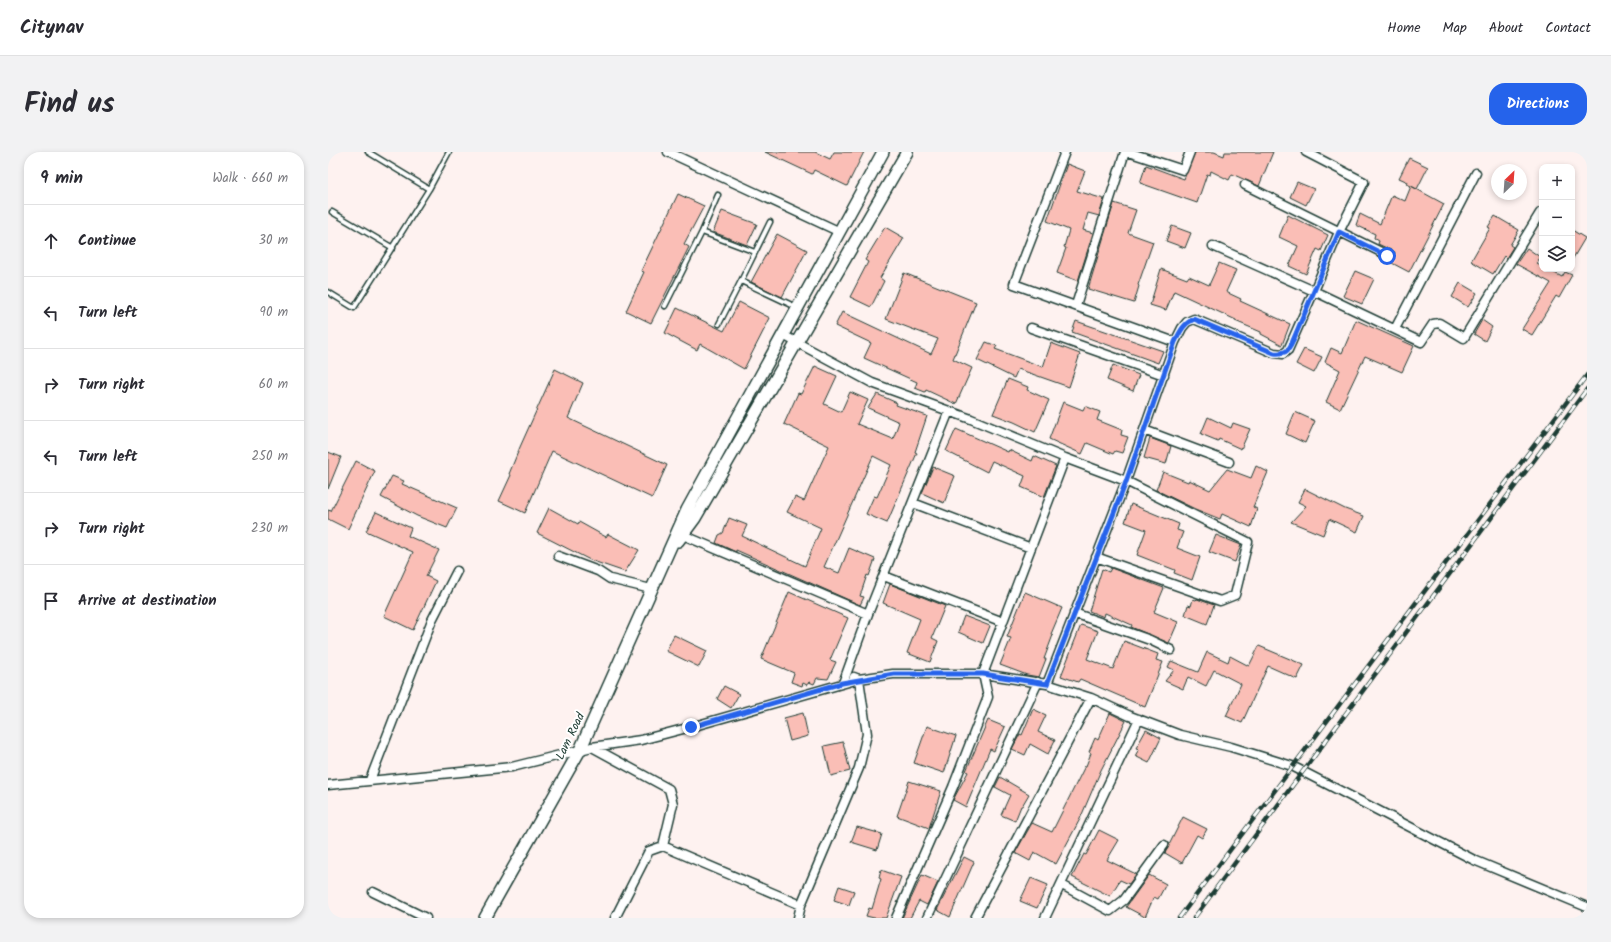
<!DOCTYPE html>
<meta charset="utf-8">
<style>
body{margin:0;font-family:Kalam,sans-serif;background:#f2f2f3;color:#2b2b33}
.controls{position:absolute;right:12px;top:12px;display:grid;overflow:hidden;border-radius:8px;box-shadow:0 2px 6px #0003}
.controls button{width:36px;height:36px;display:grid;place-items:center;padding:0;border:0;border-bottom:1px solid #e1e1e2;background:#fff;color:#2b2b33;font:20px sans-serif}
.compass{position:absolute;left:1163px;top:12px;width:36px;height:36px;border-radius:50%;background:#fff;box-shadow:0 2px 6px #0003;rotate:25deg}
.stop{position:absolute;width:12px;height:12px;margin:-9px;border:3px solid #2563eb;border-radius:50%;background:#fff}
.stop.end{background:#2563eb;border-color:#fff;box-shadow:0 1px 4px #0008}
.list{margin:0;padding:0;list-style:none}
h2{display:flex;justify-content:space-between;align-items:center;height:52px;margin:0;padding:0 16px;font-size:17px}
h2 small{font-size:13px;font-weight:400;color:#7c7c81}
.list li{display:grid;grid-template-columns:26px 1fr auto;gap:12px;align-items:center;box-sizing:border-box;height:72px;padding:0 16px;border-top:1px solid #e1e1e2}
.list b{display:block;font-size:15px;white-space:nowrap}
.list em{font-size:13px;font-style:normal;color:#7c7c81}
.icon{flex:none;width:22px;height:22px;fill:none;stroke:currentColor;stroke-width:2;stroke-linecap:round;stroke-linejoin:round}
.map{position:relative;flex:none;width:1259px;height:766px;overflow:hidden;border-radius:16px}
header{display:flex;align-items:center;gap:24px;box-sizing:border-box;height:56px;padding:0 20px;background:#fff;border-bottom:1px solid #e1e1e2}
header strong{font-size:19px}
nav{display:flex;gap:22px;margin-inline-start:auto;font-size:14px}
.intro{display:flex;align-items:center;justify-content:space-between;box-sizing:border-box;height:96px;padding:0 24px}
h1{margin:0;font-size:28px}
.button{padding:10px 18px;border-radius:16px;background:#2563eb;color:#fff;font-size:14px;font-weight:700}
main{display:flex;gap:24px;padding:0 24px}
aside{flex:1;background:#fff;border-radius:16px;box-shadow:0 2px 6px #0003}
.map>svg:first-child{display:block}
.building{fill:#fabeb6;stroke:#1f3d34}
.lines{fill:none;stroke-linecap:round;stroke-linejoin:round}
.lane-casing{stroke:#1f3d34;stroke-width:7}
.street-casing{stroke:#1f3d34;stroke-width:11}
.secondary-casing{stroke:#1f3d34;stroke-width:14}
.lane{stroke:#fff;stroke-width:4}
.street{stroke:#fff;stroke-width:8}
.secondary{stroke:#fff;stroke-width:11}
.rail-casing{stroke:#1f3d34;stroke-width:4.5}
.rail{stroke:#fff;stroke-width:3;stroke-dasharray:9;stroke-linecap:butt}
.route{stroke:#2563eb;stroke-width:5}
.labels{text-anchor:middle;stroke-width:4;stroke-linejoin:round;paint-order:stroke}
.street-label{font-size:12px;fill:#1f3d34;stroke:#fff}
</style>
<header>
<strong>Citynav</strong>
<nav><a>Home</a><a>Map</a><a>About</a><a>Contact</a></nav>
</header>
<div class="intro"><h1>Find us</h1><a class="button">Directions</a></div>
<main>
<aside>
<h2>9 min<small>Walk · 660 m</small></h2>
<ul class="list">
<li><svg class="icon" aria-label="ahead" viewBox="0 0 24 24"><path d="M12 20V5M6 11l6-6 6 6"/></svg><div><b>Continue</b></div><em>30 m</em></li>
<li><svg class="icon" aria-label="left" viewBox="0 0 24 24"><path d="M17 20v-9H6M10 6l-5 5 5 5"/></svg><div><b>Turn left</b></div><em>90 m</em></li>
<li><svg class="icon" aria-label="right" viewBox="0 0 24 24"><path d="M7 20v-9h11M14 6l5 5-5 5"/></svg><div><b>Turn right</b></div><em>60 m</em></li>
<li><svg class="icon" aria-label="left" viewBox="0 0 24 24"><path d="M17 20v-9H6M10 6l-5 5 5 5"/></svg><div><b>Turn left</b></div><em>250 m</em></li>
<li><svg class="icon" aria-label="right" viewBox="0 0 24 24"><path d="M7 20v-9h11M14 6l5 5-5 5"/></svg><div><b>Turn right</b></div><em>230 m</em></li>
<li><svg class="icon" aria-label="arrive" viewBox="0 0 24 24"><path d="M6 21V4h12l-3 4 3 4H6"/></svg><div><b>Arrive at destination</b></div></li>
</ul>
</aside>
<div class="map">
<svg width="1259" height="766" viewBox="0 0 1259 766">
<rect width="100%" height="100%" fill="#fef2f0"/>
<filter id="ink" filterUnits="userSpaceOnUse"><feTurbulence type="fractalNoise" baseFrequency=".025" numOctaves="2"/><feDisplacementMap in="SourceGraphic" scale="8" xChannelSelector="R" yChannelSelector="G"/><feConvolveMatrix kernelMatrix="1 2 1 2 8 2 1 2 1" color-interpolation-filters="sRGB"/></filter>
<g filter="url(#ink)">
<path class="building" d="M 437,0 L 487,0 L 502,7 L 506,0 L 536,0 L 519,34 L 486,18 L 484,22 Z
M 867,0 L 886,0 L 896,4 L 897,0 L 945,0 L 931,34 L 904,22 L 901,28 L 883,19 L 882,23 L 879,22 L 869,51 L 812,31 L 818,13 L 856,27 Z
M 1081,6 L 1100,15 L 1089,37 L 1079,32 L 1080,30 L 1071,26 Z
M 739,12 L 757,19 L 749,39 L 776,47 L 771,64 L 760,61 L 755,78 L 765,81 L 750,129 L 729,121 L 738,96 L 736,95 L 741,78 L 719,69 Z
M 969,30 L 986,37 L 978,53 L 962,45 Z
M 1083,34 L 1116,52 L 1081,120 L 1062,110 L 1067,100 L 1050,92 L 1051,89 L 1046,86 L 1047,82 L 1028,73 L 1032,62 L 1052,72 L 1064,43 L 1077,49 Z
M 350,42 L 376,54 L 356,92 L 361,95 L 323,171 L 298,159 L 316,120 L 313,119 Z
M 786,51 L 808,58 L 800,81 L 825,90 L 810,133 L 811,134 L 806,151 L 760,137 Z
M 394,59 L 429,72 L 419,93 L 385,80 Z
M 960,63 L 1000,83 L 993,99 L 989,97 L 978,122 L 961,114 L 970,94 L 951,85 Z
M 1167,64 L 1191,78 L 1182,93 L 1185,95 L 1178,106 L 1176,104 L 1165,122 L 1143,109 L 1162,76 L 1160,75 Z
M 844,74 L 863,81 L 857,96 L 838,89 Z
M 557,75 L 576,86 L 552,126 L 556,129 L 543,155 L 522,145 L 540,110 L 537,108 Z
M 1244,78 L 1257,86 L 1244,108 Z
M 449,82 L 479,98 L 454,145 L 423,130 Z
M 1199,96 L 1212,105 L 1209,111 L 1214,114 L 1214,117 L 1219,117 L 1234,125 L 1237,120 L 1244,123 L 1231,146 L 1228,144 L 1204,183 L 1194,177 L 1223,131 L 1188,112 Z
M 891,111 L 908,118 L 898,140 L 913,147 L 912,149 L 962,172 L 954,193 L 933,182 L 933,180 L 907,169 L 908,168 L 846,139 L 838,158 L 822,153 L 833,117 L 859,127 L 861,124 L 881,133 Z
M 1027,119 L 1046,127 L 1034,152 L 1015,144 Z
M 576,121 L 648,150 L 625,207 L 644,216 L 628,252 L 598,238 L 597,240 L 587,236 L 589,230 L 536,206 L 543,191 L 507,174 L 514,160 L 603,202 L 610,187 L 558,167 Z
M 1132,131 L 1149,141 L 1140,155 L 1124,145 Z
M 411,150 L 442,166 L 416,217 L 372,192 L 369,198 L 337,181 L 349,156 L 396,179 Z
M 1028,168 L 1086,194 L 1074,220 L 1037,204 L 1012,257 L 998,250 L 1012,218 L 997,210 L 1003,196 L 1014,201 Z
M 1154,168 L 1164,175 L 1157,189 L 1146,182 Z
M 748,169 L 835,199 L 830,211 L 744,180 Z
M 658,190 L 669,194 L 667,197 L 715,215 L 723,191 L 752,202 L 741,235 L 690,217 L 686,226 L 649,208 Z
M 976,197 L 994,205 L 986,221 L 968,212 Z
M 785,213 L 811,223 L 805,239 L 779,228 Z
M 487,214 L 509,224 L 496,252 L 513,260 L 522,240 L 540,248 L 529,272 L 565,287 L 571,270 L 540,256 L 549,242 L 569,251 L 568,253 L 599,264 L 587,300 L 589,301 L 559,371 L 538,362 L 546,344 L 549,345 L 563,313 L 545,304 L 496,415 L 511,421 L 521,396 L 547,407 L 541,424 L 539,423 L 532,444 L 536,445 L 532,453 L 408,398 L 408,400 L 388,391 L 391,383 L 395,381 L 401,366 L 419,373 L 414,384 L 477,414 L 493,376 L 459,360 L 467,345 L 476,349 L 501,294 L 456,272 L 470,241 L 473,242 Z
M 227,217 L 255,231 L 240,266 L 339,313 L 324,346 L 224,299 L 197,361 L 171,349 L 183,323 L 181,322 L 192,295 Z
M 680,227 L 700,235 L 699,238 L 721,248 L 707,280 L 686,270 L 665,262 Z
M 735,250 L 755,258 L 757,254 L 772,260 L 769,268 L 794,278 L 793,283 L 800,285 L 794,301 L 787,299 L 785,302 L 759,291 L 754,302 L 721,287 Z
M 967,260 L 987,269 L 977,291 L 958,282 Z
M 880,265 L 903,276 L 905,271 L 922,277 L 913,297 L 891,287 L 890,289 L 873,282 Z
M 628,277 L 680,300 L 681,298 L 704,309 L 706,304 L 728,314 L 716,345 L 693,335 L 697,324 L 664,309 L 659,320 L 618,299 Z
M 822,286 L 843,294 L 838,312 L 816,306 Z
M 0,300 L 13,305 L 0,337 Z
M 28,309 L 47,319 L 20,377 L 0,367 L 0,358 L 3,359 Z
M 928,314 L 940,320 L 925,355 L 929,357 L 923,375 L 894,362 L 892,367 L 867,357 L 828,338 L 835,320 L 860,330 L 861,328 L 882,338 L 899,317 L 923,326 Z
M 605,315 L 627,324 L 616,351 L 594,341 Z
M 64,324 L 76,329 L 74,332 L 129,356 L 119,376 L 89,364 L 53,345 Z
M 977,337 L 1017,357 L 1036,364 L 1029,380 L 1001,367 L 995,383 L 963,370 L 978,354 L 970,350 Z
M 803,352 L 851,372 L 849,378 L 855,380 L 849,396 L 872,405 L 864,428 L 846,421 L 847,418 L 809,403 L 818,378 L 797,370 Z
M 221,356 L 250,372 L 251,370 L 278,385 L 280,382 L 311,398 L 297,420 L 262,408 L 209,381 Z
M 48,360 L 83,376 L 80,384 L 111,398 L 98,424 L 108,429 L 85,478 L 56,464 L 85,400 L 38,379 Z
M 888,383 L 913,393 L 907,410 L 881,400 Z
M 783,416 L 836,436 L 826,460 L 850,470 L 841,491 L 803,475 L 804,473 L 777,461 L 776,465 L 761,459 L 774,417 L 781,420 Z
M 562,432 L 617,454 L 604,486 L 610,489 L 602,510 L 579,501 L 592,467 L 555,451 Z
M 461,440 L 520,466 L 502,508 L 508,510 L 500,527 L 489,526 L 486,532 L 481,530 L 479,533 L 475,531 L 474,534 L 463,530 L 466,521 L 433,507 Z
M 697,440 L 734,456 L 723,482 L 725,483 L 716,507 L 718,507 L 711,525 L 699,523 L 672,513 L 683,486 L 679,485 Z
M 865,447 L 868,448 L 869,447 L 886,453 L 879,472 L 857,463 L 860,453 L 863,454 Z
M 636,464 L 662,474 L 655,491 L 630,480 Z
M 753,473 L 770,479 L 759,507 L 785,517 L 796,489 L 830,502 L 828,508 L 835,510 L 817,555 L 752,527 L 750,530 L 733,524 Z
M 346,483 L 379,499 L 371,515 L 338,499 Z
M 931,494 L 976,513 L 969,527 L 940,514 L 914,571 L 898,564 L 913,532 L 886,518 L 878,534 L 860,525 L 855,537 L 837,529 L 846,518 L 840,515 L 843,509 L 870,520 L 879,500 L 900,510 L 902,504 L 921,514 Z
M 396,534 L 411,542 L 403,556 L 389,547 Z
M 705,557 L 718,563 L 710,580 L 727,588 L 720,602 L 702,592 L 697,603 L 684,597 L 692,582 L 694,583 Z
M 475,561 L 480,584 L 462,589 L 456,566 Z
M 782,561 L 798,569 L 773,618 L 752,667 L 728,712 L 706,700 L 702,709 L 687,701 L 704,671 L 724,680 L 757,614 L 758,614 L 763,601 L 761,600 L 767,586 L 770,588 Z
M 660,568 L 677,575 L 666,599 L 662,597 L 638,655 L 625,648 L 640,620 L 638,619 Z
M 599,574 L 628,584 L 616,621 L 586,611 Z
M 818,578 L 833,586 L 821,611 L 807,604 L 811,597 L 808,596 Z
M 515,590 L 522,619 L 503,624 L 496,594 Z
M 672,625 L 701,642 L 694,654 L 693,654 L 687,669 L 673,663 L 682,643 L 667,635 Z
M 581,629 L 613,639 L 601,676 L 569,664 Z
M 855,665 L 879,677 L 874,686 L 869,683 L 854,711 L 837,701 Z
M 529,675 L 554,682 L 549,698 L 523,690 Z
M 771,678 L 791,688 L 779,708 L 808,722 L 801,732 L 792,728 L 782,744 L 744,725 L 756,702 L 758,703 Z
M 636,705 L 646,710 L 622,765 L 609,758 Z
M 553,718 L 573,725 L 558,766 L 546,766 L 538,764 L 541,756 L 544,757 L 553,727 L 551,726 Z
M 594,723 L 610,730 L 599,753 L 591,749 L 582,766 L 574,766 Z
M 821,723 L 838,732 L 830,747 L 826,745 L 817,765 L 798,755 Z
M 703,726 L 720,733 L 709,756 L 692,749 Z
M 511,734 L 526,739 L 521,753 L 506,748 Z"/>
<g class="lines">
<g class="lane-casing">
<path id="lane" d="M 40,0 L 101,37
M 390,43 L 374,80 L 427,100
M 4,60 L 65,96
M 442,70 L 413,129 L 468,155
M 0,140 L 26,156 L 101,37 L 121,0
M 337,154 L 374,80
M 391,172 L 413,129"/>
</g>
<g class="street-casing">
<path id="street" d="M 340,0 L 512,80
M 737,0 L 686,132 L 847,190
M 800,0 L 855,18 L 862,0
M 917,33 L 1059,103
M 885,94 L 986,139 L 1011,80 L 1036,30 L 978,0
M 748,153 L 797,0
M 703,176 L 836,223
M 1067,177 L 1148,21
M 455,183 L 544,231 L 643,267 L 737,306 L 655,522 L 660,545 L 625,635 L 568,766
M 816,278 L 901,310
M 737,306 L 798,329 L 920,390 L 907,443 L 892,449 L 768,405
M 585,351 L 703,396
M 355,383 L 540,462
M 230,404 L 270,419 L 282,427 L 323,437
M 556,424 L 675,470
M 746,461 L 822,488 L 843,498
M 515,531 L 540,462 L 621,259
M 719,532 L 798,329 L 847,190 L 854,176 L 859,170 L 866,167 L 946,201 L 955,202 L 960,198 L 986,139 L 1093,190 L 1105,172 L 1111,171 L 1136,186 L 1212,61
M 264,595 L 341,637 L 345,652 L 335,694
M 42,628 L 104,468 L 129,419
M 0,633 L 184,615 L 264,595 L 313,588 L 363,575 L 531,527 L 565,522 L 655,522 L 719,532 L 763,546 L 802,564 L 852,583 L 903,595 L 964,614 L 1146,708 L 1259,755
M 734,733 L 782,759 L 796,748 L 836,693
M 45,740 L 98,766
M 287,766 L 321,699 L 335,694 L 473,753
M 470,766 L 473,753 L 531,616 L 539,582 L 531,527 L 526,525
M 599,766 L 710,530
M 647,766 L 763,546
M 717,766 L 811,567"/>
</g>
<g class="secondary-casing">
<path id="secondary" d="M 350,389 L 367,366 L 579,0
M 157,766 L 252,598 L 359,358 L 555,0"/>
</g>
<use href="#lane" class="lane"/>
<use href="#street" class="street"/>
<use href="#secondary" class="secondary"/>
<g class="rail-casing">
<path id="rail" d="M 851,766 L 1259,223
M 866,766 L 1259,237"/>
</g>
<use href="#rail" class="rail"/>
</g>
</g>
<g class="lines" filter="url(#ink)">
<path class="route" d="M 363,575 L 514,531 L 566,522 L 655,522 L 719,532 L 798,330 L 847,190 C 852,180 855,172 866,167 L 946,201 C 956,202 960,200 964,191 L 1011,80 L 1059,104"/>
</g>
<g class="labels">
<g class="street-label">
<text transform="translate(242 584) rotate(-64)" y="4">Lam Road</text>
</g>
</g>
</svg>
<div class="controls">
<button>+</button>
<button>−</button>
<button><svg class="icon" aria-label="layers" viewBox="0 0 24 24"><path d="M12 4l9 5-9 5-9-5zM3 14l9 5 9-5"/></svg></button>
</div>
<svg class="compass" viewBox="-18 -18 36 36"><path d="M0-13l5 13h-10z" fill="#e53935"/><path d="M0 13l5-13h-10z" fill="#7c7c81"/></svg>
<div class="stop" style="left:1059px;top:104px"></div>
<div class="stop end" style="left:363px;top:575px"></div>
</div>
</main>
